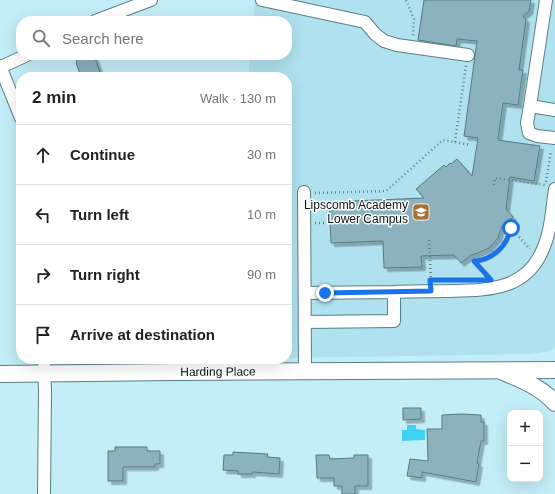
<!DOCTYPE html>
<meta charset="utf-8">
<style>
body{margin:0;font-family:Arial,sans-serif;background:#f2f2f2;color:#222}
.controls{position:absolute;right:12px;bottom:12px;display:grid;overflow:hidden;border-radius:8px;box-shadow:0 4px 16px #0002}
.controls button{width:36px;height:36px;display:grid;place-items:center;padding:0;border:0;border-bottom:1px solid #e0e0e0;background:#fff;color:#222;font:20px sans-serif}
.stop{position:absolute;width:12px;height:12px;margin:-9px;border:3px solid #1a73e8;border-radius:50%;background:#fff}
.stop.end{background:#1a73e8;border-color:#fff;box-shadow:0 1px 4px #0008}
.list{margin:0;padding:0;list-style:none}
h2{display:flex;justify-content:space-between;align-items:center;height:52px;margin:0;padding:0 16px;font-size:17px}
h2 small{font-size:13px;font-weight:400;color:#767676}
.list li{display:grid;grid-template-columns:26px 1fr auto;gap:12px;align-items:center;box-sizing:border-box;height:60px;padding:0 16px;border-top:1px solid #e0e0e0}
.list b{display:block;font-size:15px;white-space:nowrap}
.list em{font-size:13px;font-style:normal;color:#767676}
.icon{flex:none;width:22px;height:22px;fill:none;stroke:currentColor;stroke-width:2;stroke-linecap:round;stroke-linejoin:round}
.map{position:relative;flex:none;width:555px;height:494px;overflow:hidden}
.search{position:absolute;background:#fff;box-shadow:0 4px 16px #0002;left:16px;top:16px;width:276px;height:44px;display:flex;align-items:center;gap:10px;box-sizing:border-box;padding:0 14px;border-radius:16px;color:#767676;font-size:15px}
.panel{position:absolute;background:#fff;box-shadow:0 4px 16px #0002;left:16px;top:72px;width:276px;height:292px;border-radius:16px}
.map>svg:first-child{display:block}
.built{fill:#afe1ee}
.water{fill:#3dd3f2}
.building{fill:#8bb2bd;stroke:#557b85;filter:url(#shadow)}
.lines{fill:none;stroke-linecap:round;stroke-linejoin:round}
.minor-casing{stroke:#597f89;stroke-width:14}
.major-casing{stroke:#597f89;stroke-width:18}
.path{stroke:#648188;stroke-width:2.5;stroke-dasharray:1 3;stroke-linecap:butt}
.minor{stroke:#fff;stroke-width:12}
.major{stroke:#fff;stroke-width:16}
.route{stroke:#1a73e8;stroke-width:5}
.labels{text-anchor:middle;stroke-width:3;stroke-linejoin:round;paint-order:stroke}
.poi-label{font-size:12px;fill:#051317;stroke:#fff;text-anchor:end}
.street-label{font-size:12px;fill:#051317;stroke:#fff}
</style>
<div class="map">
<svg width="555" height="494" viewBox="0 0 555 494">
<defs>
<filter id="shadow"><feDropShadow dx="3.5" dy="3.5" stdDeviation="0" flood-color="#0004"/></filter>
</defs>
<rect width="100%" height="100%" fill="#c3edf7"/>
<path class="built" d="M 255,0 L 555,0 L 555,346 L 550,351 L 530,354 L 287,358 L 287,77 L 248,77 L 250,55 L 287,55 L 287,21 L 253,21 Z"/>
<path class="water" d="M 407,425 L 416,425 L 416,429 L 425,430 L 425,440 L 402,441 L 402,430 L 407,430 Z"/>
<path class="building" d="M 424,0 L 531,0 L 529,11 L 523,16 L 526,20 L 519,70 L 523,70 L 518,105 L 503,103 L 498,140 L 540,146 L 534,181 L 510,177 L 506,209 L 513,217 L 502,226 L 498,238 L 489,248 L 478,253 L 471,255 L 461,263 L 454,255 L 421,256 L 422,267 L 384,268 L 383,241 L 331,243 L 329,202 L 424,198 L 416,189 L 444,165 L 446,167 L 450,163 L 451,164 L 457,159 L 472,176 L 478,138 L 464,136 L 477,41 L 457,39 L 456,46 L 418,40 Z
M 74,55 L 94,55 L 102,77 L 81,77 L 76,63 L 77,62 Z
M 403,408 L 421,408 L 421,419 L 403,420 Z
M 461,414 L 481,415 L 481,422 L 484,422 L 484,441 L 481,441 L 477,463 L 479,464 L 476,482 L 422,472 L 422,478 L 407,476 L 410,459 L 428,461 L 427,429 L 442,429 L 442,415 Z
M 115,447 L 147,447 L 147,451 L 160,451 L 160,464 L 155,464 L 155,467 L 123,467 L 123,481 L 108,481 L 108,451 L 115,451 Z
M 233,452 L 268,454 L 267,457 L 280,458 L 279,474 L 253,472 L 252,474 L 238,474 L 238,471 L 223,470 L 224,455 L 233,455 Z
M 316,455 L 329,455 L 330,459 L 354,458 L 354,455 L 368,455 L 368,486 L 355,486 L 355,494 L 342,494 L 342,486 L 334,486 L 334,478 L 317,478 Z"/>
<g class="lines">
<g class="minor-casing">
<path id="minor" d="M 262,0 L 365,22 L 375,34 L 384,41 L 397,45 L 468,55
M 546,0 L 530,106 L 555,110
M 95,21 L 151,0
M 0,66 L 21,118
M 1,67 L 27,55
M 530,106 L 527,123 L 529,133 L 537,136 L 555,138
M 304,192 L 305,371
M 394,292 C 412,291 431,291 449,291 C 487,290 526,291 543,249 C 551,231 552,209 555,189
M 305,293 L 394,292 L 394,321 L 305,322
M 44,359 L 45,392 L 44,494"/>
</g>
<g class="major-casing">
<g id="major">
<path d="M 503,372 C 522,380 541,387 555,403"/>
<path id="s1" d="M 0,374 L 175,372 L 555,370"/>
</g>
</g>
<path class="path" d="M 406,0 L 414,19 L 413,36
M 455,142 L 466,65
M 546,182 L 551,151
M 494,185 L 495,178 L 545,185
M 315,193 L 386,191 L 443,140 L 471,145
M 315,223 L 326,223
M 429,240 L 431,279
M 489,278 L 474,261 C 493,260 507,246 511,228 L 530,249"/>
<use href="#minor" class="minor"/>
<use href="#major" class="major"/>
</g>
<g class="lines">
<path class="route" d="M 325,293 L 431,291 L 430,280 L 491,280 L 474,261 C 493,260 507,246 511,228"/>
</g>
<defs>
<g id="school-square" transform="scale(0.9)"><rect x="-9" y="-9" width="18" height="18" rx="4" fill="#a96f2f" stroke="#fff"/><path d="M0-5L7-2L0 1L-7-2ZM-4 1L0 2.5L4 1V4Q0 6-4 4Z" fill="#fff"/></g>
</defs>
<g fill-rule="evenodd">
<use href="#school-square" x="421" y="212"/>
</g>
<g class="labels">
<g class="poi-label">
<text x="408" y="209">Lipscomb Academy<tspan x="408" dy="14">Lower Campus</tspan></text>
</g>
<g class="street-label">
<text dy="4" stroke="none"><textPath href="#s1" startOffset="218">Harding Place</textPath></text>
</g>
</g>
</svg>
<div class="controls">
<button>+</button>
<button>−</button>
</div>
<div class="stop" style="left:511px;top:228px"></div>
<div class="stop end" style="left:325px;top:293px"></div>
<div class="search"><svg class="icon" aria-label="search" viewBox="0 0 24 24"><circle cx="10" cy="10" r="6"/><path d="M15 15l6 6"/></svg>Search here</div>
<section class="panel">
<h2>2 min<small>Walk · 130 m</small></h2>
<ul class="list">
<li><svg class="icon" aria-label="ahead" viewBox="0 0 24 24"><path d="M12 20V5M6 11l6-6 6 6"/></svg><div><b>Continue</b></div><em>30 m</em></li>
<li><svg class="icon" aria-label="left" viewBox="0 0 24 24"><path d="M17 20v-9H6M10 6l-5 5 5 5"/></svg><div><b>Turn left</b></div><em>10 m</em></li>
<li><svg class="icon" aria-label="right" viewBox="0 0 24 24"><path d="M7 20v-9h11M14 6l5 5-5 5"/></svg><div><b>Turn right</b></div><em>90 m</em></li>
<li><svg class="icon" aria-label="arrive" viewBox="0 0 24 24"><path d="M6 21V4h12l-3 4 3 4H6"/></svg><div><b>Arrive at destination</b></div></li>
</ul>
</section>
</div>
